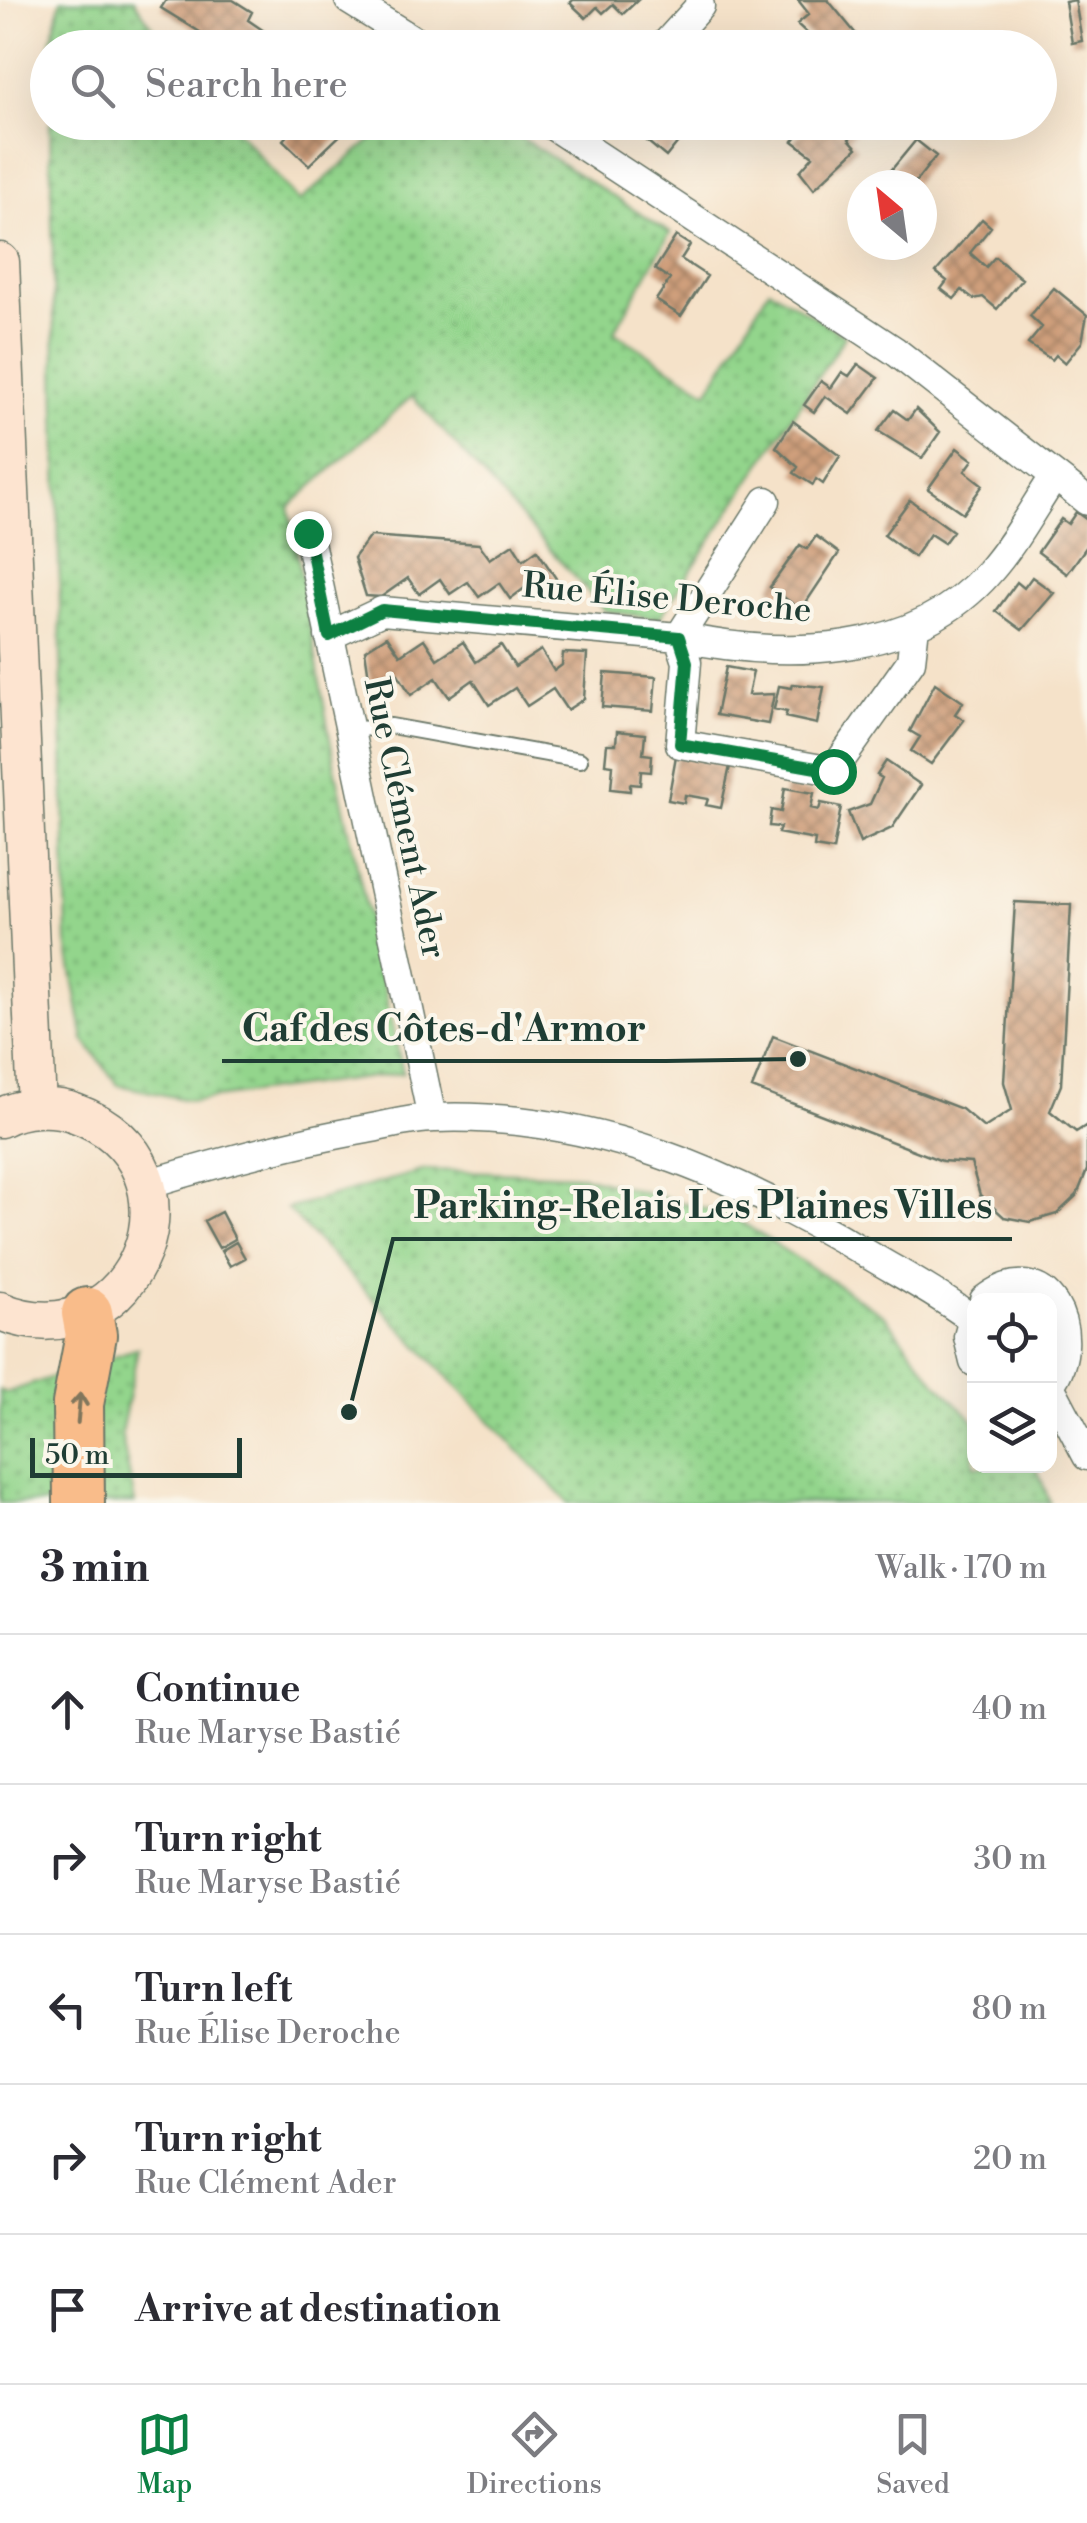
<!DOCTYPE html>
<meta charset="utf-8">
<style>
body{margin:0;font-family:"Libre Bodoni",serif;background:#f7f7f7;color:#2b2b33}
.controls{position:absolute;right:30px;bottom:30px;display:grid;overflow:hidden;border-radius:20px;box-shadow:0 10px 40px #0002}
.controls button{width:90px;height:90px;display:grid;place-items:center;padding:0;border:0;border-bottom:2px solid #e1e1e2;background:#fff;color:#2b2b33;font:50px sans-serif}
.compass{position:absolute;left:847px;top:170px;width:90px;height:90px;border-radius:50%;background:#fff;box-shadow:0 10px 40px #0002;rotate:331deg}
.scale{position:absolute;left:30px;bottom:25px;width:212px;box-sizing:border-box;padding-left:10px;border:5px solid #1f3d34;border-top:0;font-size:28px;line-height:35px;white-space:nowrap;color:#1f3d34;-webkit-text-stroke:8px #fbf7ec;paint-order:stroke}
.stop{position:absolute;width:30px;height:30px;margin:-22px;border:8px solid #0b8043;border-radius:50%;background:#fff}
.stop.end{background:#0b8043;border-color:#fff;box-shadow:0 2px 10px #0008}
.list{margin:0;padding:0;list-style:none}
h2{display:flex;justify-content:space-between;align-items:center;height:130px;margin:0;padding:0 40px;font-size:42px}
h2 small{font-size:32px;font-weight:400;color:#7c7c81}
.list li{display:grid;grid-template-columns:65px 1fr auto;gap:30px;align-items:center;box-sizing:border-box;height:150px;padding:0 40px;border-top:2px solid #e1e1e2}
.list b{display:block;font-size:38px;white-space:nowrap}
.list p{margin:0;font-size:32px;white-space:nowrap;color:#7c7c81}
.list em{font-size:32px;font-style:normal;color:#7c7c81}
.icon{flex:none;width:55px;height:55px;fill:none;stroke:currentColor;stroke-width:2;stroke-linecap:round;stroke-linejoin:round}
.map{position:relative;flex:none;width:1087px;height:1503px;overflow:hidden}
.search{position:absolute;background:#fff;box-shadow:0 10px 40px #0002;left:30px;right:30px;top:30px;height:110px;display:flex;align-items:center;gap:25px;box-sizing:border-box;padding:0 35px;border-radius:55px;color:#7c7c81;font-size:38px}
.sheet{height:880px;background:#fff}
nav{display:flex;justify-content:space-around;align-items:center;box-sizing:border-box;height:140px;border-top:2px solid #e1e1e2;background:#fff;font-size:28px;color:#7c7c81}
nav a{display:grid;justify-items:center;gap:5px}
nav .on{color:#0b8043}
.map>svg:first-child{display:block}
.grass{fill:url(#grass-dots);stroke:#598960;stroke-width:2.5}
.building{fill:url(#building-cross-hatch)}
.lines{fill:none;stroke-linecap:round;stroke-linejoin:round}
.lane-casing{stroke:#6a7768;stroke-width:18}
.street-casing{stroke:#6a7768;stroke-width:31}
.secondary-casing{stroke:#6a7768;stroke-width:41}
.highway-casing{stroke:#6a7768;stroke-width:54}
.lane{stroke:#fff;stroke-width:14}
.street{stroke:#fff;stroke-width:28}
.secondary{stroke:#fde4d0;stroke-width:38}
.highway{stroke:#f9bc8a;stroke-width:50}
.oneway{stroke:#81765b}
.route{stroke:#0b8043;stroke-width:12}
.labels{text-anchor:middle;stroke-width:8;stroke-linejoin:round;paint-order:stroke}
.street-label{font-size:35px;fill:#1f3d34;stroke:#fbf7ec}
.leader{fill:none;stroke:#1f3d34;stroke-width:4}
.callout-dot{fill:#1f3d34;stroke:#fbf7ec;stroke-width:4}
.callout-label{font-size:38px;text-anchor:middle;font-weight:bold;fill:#1f3d34;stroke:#fbf7ec;stroke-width:8;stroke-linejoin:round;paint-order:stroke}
</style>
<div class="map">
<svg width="1087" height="1503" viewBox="0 0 1087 1503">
<defs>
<pattern id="grass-dots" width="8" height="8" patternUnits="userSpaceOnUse" patternTransform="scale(2.5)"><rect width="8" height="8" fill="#93d58c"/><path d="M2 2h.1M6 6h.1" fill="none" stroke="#77ae73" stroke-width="1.8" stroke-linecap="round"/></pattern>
<pattern id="building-cross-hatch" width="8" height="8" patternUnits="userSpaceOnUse" patternTransform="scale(2.5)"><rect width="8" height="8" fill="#cf9f7c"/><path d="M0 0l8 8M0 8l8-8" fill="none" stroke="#a78366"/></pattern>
</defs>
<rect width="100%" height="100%" fill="#fbf7ec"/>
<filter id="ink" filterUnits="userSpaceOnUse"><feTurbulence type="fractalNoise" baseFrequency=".01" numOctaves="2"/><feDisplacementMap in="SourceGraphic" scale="20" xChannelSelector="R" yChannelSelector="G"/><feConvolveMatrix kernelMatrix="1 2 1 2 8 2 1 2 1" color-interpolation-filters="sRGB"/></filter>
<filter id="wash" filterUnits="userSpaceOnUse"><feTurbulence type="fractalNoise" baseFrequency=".0048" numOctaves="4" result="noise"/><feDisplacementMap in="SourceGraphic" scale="40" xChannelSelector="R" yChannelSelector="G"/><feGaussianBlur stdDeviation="2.25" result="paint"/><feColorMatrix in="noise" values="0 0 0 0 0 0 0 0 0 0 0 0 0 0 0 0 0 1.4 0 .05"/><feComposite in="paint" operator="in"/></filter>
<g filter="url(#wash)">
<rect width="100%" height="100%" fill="#f5e2c9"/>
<path class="grass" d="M 61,0 L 134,0 L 166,47 L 50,47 Z
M 50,123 L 231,123 L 299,202 L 391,123 L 498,123 L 670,233 L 614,332 L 708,392 L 769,289 L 845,336 L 659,619 L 605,611 L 412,396 L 289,507 L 335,767 L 403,1073 L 192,1101 L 118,1085 L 84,1040 L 67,943 Z
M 425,1170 L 580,1175 L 732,1216 L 885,1316 L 935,1381 L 974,1421 L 974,1466 L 1036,1466 L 1050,1503 L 569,1503 L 287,1209 Z
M 138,1348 L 121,1433 L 135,1503 L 0,1503 L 0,1390 L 6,1393 Z"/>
<g id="blocks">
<path class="building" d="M 166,0 L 233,0 L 252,12 L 248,20 L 273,37 L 266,48 L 226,48 L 161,8 Z
M 573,0 L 638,0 L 623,14 L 613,4 L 603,13 L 597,7 L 586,18 L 570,3 Z
M 798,0 L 828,0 L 856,34 L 845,42 L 823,48 L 797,24 L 809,14 Z
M 1075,0 L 1082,41 L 1072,43 L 1065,2 Z
M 299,122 L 354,122 L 309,165 L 283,140 Z
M 642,122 L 694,122 L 666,157 L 635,131 Z
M 773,122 L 800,122 L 789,136 Z
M 809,122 L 847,122 L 855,132 L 849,139 L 857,148 L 814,189 L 800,171 L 813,156 L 793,141 Z
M 916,140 L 936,156 L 913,185 L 879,185 Z
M 982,219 L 991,227 L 970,253 L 986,267 L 995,257 L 1022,279 L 997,309 L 983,297 L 974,299 L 962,290 L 954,299 L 941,289 L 947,281 L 936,272 Z
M 676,236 L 690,245 L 681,259 L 707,276 L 681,316 L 656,300 L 670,279 L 655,269 Z
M 891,245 L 915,245 L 902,261 Z
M 1054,288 L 1087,315 L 1082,342 L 1065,363 L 1056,355 L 1052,360 L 1028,344 L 1042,327 L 1030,316 Z
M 858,364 L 878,378 L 851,414 L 825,396 L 814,412 L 804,405 L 821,381 L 831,388 L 842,372 L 849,376 Z
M 916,409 L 940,432 L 922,458 L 878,431 L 894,410 L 908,420 Z
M 793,421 L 840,456 L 823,484 L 816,479 L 813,485 L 794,473 L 798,467 L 776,447 Z
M 957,448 L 973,460 L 965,471 L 983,485 L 963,513 L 928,489 Z
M 910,500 L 953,531 L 944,543 L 930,534 L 914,557 L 884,535 Z
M 1076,512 L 1087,520 L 1087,546 L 1067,574 L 1038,552 L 1061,519 L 1068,524 Z
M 370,536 L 479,544 L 490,559 L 513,544 L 523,560 L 537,550 L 561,586 L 541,600 L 530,584 L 510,599 L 499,583 L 479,597 L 468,582 L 450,594 L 440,579 L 419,594 L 408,578 L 381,597 L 366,596 L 354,558 Z
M 816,536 L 839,553 L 801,610 L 770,587 L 800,545 L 807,549 Z
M 1032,577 L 1054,593 L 1022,630 L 996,611 L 1017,582 L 1024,588 Z
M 387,636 L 400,655 L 424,639 L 437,659 L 463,642 L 476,662 L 501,645 L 515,667 L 541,650 L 554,671 L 562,665 L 563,653 L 587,654 L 584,699 L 567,710 L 553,689 L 527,706 L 515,688 L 489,705 L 473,680 L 449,697 L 436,678 L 411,695 L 398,674 L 371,691 L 365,650 Z
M 726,667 L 753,672 L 748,695 L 774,694 L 768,724 L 716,715 Z
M 605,673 L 656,677 L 653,711 L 602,707 Z
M 935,683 L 963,702 L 955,714 L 964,720 L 931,764 L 911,751 L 920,737 L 910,731 Z
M 793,684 L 824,687 L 817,724 L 785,717 L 787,712 L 774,709 L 779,686 L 792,688 Z
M 617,731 L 645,734 L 643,754 L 652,755 L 651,772 L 641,771 L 640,785 L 630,784 L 630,791 L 611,789 L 613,765 L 605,764 L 607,744 L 616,744 Z
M 676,756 L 730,766 L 721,808 L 706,805 L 708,799 L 685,795 L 684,803 L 668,800 Z
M 886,761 L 921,785 L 892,828 L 860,843 L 848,812 L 870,804 L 882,778 L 877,775 Z
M 785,788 L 814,793 L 811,808 L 819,810 L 821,803 L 841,807 L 833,850 L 814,847 L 815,840 L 778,833 L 780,827 L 769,826 L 771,810 L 781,812 Z
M 1015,902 L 1071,905 L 1061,1085 L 1050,1111 L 1076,1132 L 1087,1125 L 1087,1170 L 1077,1195 L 1057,1214 L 1030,1222 L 1004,1217 L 980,1195 L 971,1163 L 942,1161 L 752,1088 L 773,1036 L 962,1109 L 984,1128 L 1012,1110 L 1004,1082 Z
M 221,1212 L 235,1239 L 219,1248 L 204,1221 Z
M 236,1242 L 245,1258 L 230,1266 L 221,1251 Z"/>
</g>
</g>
<g filter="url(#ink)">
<use href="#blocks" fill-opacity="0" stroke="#6a7768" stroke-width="2.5"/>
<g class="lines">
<g class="lane-casing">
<path id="lane" d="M 349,730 L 391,726 L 580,760"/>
</g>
<g class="street-casing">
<path id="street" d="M 349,0 L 426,48
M 662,48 L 700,6
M 547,122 L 895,351 L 1087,501
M 577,141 L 594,122
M 766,501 L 679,637 L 687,662 L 680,744 L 833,771 L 911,661 L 915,626
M 308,533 L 432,1118
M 329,636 L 382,611 L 679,637 C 782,659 914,659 989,572 C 1014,544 1033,508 1054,477
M 147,1184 C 220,1162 292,1142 367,1129 C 389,1125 413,1118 435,1118 C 594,1112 735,1175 869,1255 C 904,1276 939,1294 972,1319
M 984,1300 C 1047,1250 1087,1335 1050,1385
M 974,1315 L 968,1337 L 974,1362
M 1050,1386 L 1087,1456"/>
</g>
<g class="secondary-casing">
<path id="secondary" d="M 0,262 L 37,1108
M 0,1118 C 22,1106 53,1105 75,1113 C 216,1163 138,1367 0,1311"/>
</g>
<g class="highway-casing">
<path id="highway" d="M 79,1503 L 78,1404 L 91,1335 L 87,1313"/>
</g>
<use href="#lane" class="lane"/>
<use href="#street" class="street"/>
<use href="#secondary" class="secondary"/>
<use href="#highway" class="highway"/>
</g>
<defs><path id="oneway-shaft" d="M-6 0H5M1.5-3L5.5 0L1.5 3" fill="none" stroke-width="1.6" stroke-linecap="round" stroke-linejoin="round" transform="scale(2.5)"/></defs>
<use class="oneway" href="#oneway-shaft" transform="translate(79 1408) rotate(-85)"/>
</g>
<g class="lines" filter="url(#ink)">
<path class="route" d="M 308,533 L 329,636 L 382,610 L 679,637 L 687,662 L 680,744 L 833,771"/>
</g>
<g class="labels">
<g class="street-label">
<text transform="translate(667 597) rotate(5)" y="12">Rue Élise Deroche</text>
<text transform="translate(406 818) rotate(78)" y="12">Rue Clément Ader</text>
</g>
</g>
<path class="leader" d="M798 1059L666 1061H222M349 1412L393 1239H1012"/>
<g class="callout-dot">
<circle cx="798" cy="1059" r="10"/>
<circle cx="349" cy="1412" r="10"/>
</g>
<g class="callout-label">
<text x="444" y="1041">Caf des Côtes-d'Armor</text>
<text x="703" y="1218">Parking-Relais Les Plaines Villes</text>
</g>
</svg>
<div class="controls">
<button><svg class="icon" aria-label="locate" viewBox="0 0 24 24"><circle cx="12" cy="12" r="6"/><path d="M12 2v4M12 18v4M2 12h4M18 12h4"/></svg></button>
<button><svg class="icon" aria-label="layers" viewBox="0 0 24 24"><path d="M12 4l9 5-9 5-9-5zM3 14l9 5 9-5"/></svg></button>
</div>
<svg class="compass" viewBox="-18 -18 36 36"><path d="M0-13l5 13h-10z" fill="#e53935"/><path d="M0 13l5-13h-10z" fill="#7c7c81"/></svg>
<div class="scale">50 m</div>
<div class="stop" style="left:833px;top:771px"></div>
<div class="stop end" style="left:308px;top:533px"></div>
<div class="search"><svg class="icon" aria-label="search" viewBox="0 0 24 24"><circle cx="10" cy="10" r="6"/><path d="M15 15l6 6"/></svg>Search here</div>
</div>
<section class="sheet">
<h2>3 min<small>Walk · 170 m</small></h2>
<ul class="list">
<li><svg class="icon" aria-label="ahead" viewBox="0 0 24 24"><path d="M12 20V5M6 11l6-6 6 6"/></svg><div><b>Continue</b><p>Rue Maryse Bastié</p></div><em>40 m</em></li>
<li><svg class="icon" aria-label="right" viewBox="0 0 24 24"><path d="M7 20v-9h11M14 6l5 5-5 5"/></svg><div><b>Turn right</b><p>Rue Maryse Bastié</p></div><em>30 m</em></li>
<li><svg class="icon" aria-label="left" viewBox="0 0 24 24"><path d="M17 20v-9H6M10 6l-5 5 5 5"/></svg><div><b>Turn left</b><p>Rue Élise Deroche</p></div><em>80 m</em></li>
<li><svg class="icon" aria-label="right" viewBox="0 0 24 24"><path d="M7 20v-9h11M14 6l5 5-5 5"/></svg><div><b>Turn right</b><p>Rue Clément Ader</p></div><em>20 m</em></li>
<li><svg class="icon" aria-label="arrive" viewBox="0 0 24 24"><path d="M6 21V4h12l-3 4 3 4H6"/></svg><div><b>Arrive at destination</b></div></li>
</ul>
</section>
<nav>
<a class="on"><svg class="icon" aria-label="map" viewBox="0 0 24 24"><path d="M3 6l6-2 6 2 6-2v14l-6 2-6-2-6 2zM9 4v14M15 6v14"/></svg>Map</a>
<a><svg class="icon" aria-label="directions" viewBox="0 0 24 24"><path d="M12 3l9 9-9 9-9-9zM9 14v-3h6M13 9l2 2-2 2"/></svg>Directions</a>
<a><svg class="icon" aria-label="saved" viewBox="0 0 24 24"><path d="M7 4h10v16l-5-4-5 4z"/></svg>Saved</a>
</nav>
